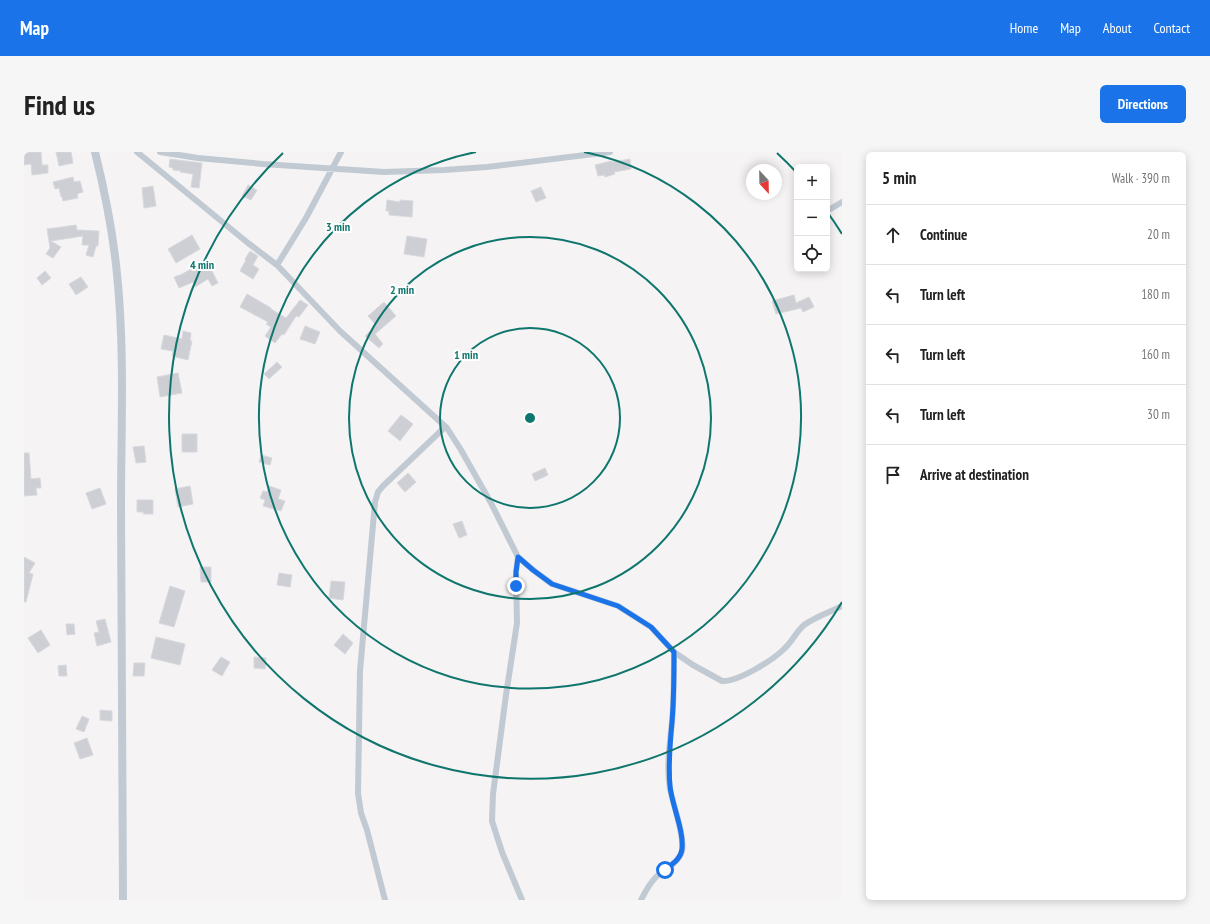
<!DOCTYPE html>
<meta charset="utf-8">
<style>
body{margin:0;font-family:"PT Sans Narrow",sans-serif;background:#f6f6f6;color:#222}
.controls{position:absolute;right:12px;top:12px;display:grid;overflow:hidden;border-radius:6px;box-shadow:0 2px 10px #0003}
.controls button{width:36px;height:36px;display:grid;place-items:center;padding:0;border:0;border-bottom:1px solid #e0e0e0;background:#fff;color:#222;font:20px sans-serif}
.compass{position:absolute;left:722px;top:12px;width:36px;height:36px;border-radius:50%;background:#fff;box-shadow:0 2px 10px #0003;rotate:158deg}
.stop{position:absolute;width:12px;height:12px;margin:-9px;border:3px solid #1a73e8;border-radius:50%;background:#fff}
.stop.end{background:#1a73e8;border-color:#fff;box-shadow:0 1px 4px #0008}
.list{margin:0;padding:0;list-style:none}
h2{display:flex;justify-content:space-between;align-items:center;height:52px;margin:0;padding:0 16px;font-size:17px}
h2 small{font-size:13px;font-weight:400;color:#767676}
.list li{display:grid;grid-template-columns:26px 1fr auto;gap:12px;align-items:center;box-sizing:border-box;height:60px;padding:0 16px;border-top:1px solid #e0e0e0}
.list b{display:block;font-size:15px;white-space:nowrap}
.list em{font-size:13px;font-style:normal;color:#767676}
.icon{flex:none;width:22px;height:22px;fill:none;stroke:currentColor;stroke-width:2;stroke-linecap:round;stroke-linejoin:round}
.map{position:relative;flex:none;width:818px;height:748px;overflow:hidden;border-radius:6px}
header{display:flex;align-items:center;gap:24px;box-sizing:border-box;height:56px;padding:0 20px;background:#1a73e8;color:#fff}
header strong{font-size:19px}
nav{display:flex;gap:22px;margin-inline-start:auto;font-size:14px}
.intro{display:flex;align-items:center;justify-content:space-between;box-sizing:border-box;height:96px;padding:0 24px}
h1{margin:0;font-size:28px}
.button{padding:10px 18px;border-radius:6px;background:#1a73e8;color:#fff;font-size:14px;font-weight:700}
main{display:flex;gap:24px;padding:0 24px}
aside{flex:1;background:#fff;border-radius:6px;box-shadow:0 2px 10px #0003}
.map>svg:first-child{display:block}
.building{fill:#cdcfd5;stroke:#d7d9de}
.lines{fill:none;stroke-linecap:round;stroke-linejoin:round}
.minor{stroke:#c1cad2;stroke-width:6}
.tertiary{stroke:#c1cad2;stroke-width:8}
.route{stroke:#1a73e8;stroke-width:5}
.ring{fill:none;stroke:#0f766e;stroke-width:2}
.centre{fill:#0f766e;stroke:#fff;stroke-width:2}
.ring-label{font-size:12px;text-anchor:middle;font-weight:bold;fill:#0f766e;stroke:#fff;stroke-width:4;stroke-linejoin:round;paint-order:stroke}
</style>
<header>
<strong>Map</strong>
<nav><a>Home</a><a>Map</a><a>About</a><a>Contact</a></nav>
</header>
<div class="intro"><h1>Find us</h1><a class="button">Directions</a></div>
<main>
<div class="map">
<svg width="818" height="748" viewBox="0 0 818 748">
<rect width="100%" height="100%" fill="#f5f3f3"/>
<path class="building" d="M 0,0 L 17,0 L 18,13 L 24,13 L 24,21 L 8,23 L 7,12 L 0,13 Z
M 32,0 L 47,0 L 49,11 L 35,14 Z
M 146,7 L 178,11 L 175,36 L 167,35 L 169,22 L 156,20 L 157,19 L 149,18 L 149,16 L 145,15 Z
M 606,7 L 607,17 L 590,20 L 591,22 L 581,25 L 580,23 L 574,24 L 571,13 L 587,9 L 588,10 Z
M 49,25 L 50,30 L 56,29 L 59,40 L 53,42 L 54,46 L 39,49 L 38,44 L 37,45 L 35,36 L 31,37 L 29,30 Z
M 224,33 L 233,38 L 227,48 L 218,44 Z
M 129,34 L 132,54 L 120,56 L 118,36 Z
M 517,35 L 522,46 L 512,50 L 507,39 Z
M 363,48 L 376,50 L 376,48 L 389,49 L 388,65 L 365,63 L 365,59 L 362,59 Z
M 52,73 L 53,78 L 75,79 L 74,94 L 72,94 L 69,105 L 62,103 L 65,93 L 58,93 L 59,84 L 27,89 L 37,95 L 29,106 L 22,102 L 26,96 L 23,77 Z
M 168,83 L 176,97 L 152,111 L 144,97 Z
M 383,84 L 403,87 L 400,105 L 380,102 Z
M 226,99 L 234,104 L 229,113 L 235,117 L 229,127 L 216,119 L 222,108 L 221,107 Z
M 183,109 L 194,131 L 188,134 L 184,127 L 171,135 L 169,130 L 155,136 L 150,125 L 156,123 Z
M 21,119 L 27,126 L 18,133 L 13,126 Z
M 57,125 L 64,135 L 52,143 L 45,132 Z
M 223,142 L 247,156 L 247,157 L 262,166 L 276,148 L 284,153 L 275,165 L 272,164 L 260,183 L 258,182 L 251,191 L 241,184 L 247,175 L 242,172 L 244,170 L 216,155 Z
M 770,143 L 772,151 L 785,145 L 790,155 L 779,160 L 777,156 L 752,162 L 748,149 Z
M 360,150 L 372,164 L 351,182 L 359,192 L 355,196 L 341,184 L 352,173 L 344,164 Z
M 281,174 L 296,180 L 291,192 L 276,187 Z
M 159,179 L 167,181 L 166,189 L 168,189 L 164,208 L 148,204 L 149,199 L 137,197 L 140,183 L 158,187 Z
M 253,210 L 258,215 L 245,227 L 240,222 Z
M 154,221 L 158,241 L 136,245 L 133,225 Z
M 377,263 L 389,272 L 376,289 L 364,279 Z
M 158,282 L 173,282 L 173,300 L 158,300 Z
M 120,294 L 122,310 L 112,311 L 109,295 Z
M 0,301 L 5,301 L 7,327 L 16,326 L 17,336 L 12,336 L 13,343 L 0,344 Z
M 237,303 L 248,306 L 246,313 L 235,310 Z
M 521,316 L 524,323 L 511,329 L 508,322 Z
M 384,321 L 392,330 L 381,340 L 373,331 Z
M 166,334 L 169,352 L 154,355 L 151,337 Z
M 245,334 L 257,338 L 254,347 L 261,349 L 257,359 L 239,354 L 241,348 L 236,346 L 239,339 L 243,340 Z
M 76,336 L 82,352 L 68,357 L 62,341 Z
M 113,348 L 129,348 L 129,362 L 119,362 L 120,360 L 113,360 Z
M 438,369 L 443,383 L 435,386 L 429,372 Z
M 0,405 L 11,411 L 5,421 L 9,422 L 2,450 L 0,450 Z
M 176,415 L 187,415 L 187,430 L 177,430 Z
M 255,421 L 268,423 L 266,435 L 253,433 Z
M 307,429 L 321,430 L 319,448 L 305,446 Z
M 146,434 L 161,439 L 150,475 L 135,471 Z
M 81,467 L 87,490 L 73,494 L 70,481 L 75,480 L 72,469 Z
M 42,472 L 50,472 L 51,482 L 43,483 Z
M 17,478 L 26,493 L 14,501 L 4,486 Z
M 319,482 L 329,491 L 321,502 L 310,493 Z
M 132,485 L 161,492 L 156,513 L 127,506 Z
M 197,505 L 206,510 L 198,524 L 188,518 Z
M 230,505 L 242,506 L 241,517 L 230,516 Z
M 110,511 L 121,511 L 120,524 L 109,524 Z
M 42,513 L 43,524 L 35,524 L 34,514 Z
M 76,558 L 88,559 L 88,569 L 76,568 Z
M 58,564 L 65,567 L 60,580 L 52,577 Z
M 63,586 L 69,603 L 56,607 L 50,591 Z"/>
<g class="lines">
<path class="minor" d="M 113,0 L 224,91 L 253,113 L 316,179 L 423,276 L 437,298 L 467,351 L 494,405 L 509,418 L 528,432 L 594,454 L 627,475 L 650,500 L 669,513 L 698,529 C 714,530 749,508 760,497 C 768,490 772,480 780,473 C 791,465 806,460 818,454
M 136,0 L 174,6 L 239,12 L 360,20 L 420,18 L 463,15 L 586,0
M 803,59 L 818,50
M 253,113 L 282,66 L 317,0
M 494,405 L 492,420 L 493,471 L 482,543 L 469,642 L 468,669 L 478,700 L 498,748
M 361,748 L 343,678 L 337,661 L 334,641 L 336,519 L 351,350 L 354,340 L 359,334 L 421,275
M 617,748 C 621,740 626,731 632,725 C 640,717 655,711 658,699 C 661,685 649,652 646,637 C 642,615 646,591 648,570 C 650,547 650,523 650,500"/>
<path class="tertiary" d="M 71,0 C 81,40 89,81 93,122 C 101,200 97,278 97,356 C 98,487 98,617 99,748"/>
</g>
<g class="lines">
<path class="route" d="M 492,434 L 492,420 L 494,405 L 509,418 L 528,432 L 594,454 L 627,475 L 650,500 C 650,523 650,547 648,570 C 646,591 644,613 646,634 C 648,654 660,678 658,697 C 657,707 648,712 641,718"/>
</g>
<g class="ring">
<circle cx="506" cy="266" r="90"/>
<circle cx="506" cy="266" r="181"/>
<path d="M560 0A271 271 0 1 1 452 0"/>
<path d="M818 450A362 362 0 1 1 259 1M753 1A362 362 0 0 1 773 21M804 61A362 362 0 0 1 818 82"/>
</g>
<circle cx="506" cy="266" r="6" class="centre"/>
<g class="ring-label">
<text x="314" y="79">3 min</text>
<text x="178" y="117">4 min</text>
<text x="378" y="142">2 min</text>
<text x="442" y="207">1 min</text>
</g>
</svg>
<div class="controls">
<button>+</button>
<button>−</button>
<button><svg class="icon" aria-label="locate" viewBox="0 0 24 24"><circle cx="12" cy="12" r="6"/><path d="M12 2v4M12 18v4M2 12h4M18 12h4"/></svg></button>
</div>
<svg class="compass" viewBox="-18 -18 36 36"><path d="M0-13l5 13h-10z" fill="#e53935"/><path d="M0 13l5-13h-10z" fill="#767676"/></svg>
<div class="stop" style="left:641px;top:718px"></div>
<div class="stop end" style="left:492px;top:434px"></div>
</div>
<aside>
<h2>5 min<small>Walk · 390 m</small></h2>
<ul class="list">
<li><svg class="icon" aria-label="ahead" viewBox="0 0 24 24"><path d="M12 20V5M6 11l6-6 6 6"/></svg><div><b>Continue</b></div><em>20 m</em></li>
<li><svg class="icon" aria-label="left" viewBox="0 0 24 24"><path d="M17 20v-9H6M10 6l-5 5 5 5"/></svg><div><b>Turn left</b></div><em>180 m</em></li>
<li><svg class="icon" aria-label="left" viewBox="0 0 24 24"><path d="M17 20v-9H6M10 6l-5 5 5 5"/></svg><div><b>Turn left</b></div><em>160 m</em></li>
<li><svg class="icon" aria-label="left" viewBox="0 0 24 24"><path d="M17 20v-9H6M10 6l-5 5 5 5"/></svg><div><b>Turn left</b></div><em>30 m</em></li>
<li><svg class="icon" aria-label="arrive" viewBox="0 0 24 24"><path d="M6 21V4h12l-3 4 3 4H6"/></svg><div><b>Arrive at destination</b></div></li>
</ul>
</aside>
</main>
